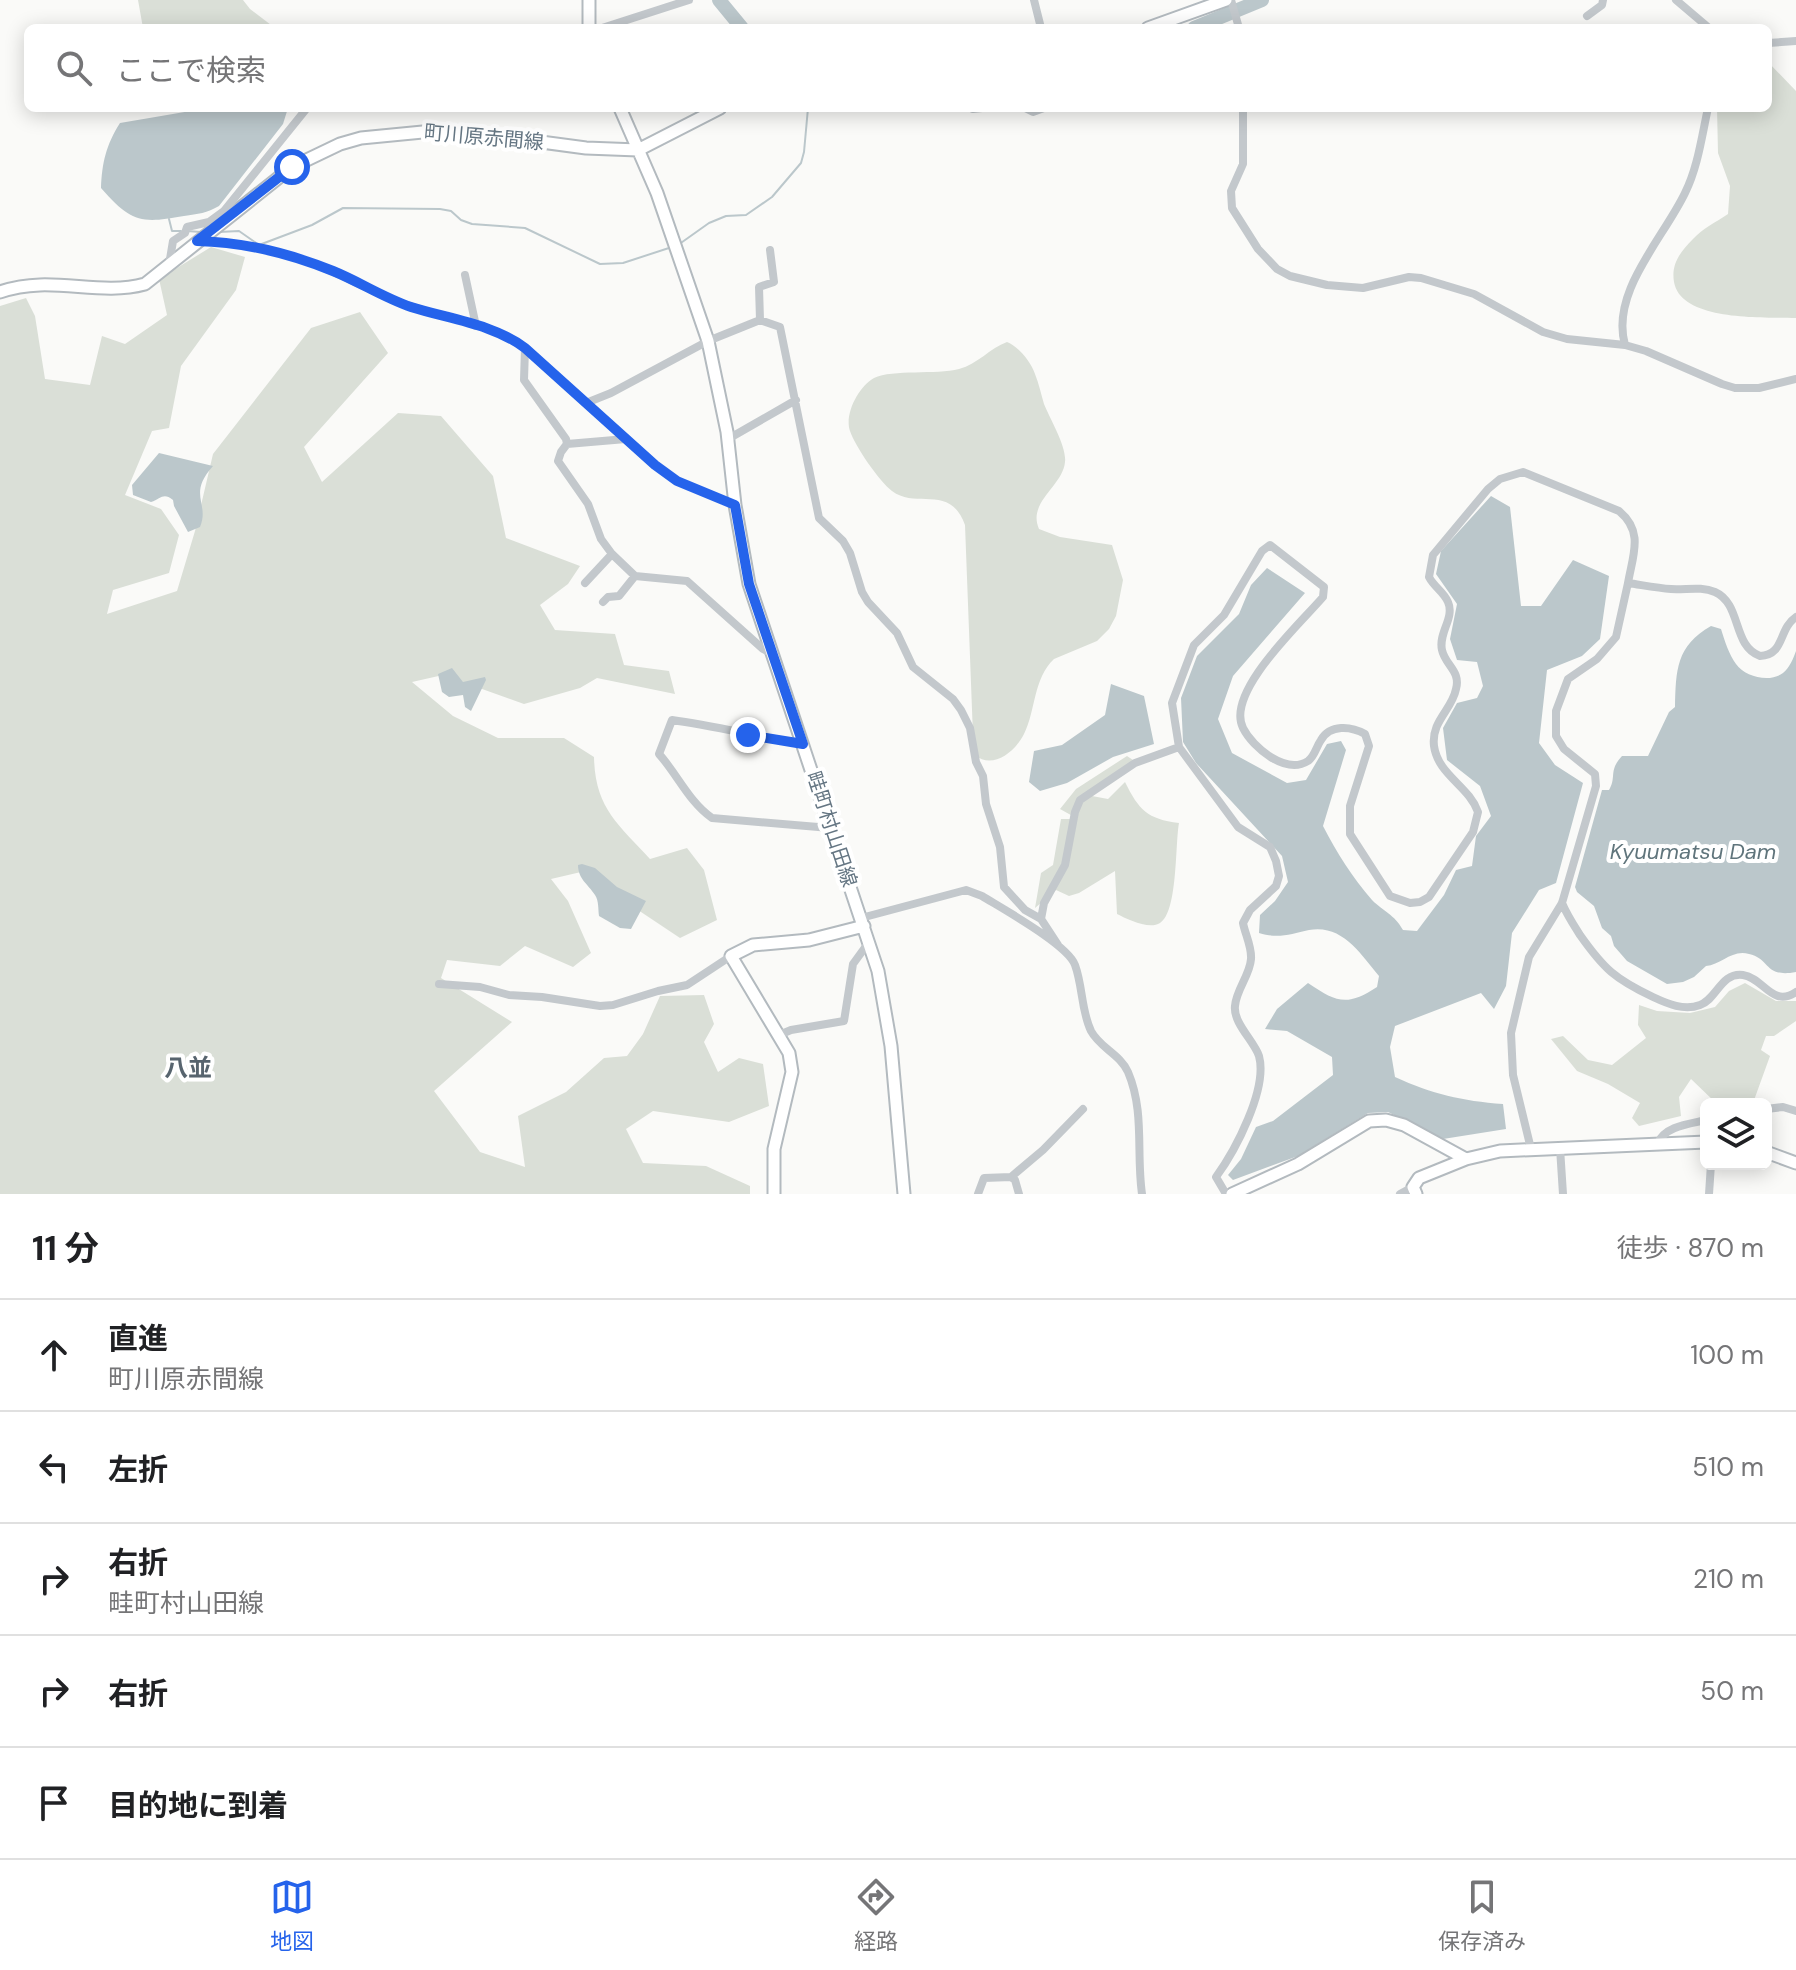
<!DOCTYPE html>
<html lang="ja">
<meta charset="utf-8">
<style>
body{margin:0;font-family:"DM Sans","Noto Sans JP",sans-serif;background:#f2f2f2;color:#202124}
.controls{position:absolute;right:24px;bottom:24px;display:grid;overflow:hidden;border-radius:12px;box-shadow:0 4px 20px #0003}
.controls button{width:72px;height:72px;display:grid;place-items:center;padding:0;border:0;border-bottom:2px solid #e0e0e0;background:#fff;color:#202124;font:40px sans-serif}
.stop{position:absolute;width:24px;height:24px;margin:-18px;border:6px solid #2563eb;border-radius:50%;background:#fff}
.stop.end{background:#2563eb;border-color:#fff;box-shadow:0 2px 8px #0008}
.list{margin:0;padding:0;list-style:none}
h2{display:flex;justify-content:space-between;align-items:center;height:104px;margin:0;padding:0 32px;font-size:34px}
h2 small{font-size:26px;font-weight:400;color:#757577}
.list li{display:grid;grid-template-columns:52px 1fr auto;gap:24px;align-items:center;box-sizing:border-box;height:112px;padding:0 32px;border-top:2px solid #e0e0e0}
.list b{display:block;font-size:30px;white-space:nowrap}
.list p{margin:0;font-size:26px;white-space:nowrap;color:#757577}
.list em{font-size:26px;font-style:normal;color:#757577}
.icon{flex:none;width:44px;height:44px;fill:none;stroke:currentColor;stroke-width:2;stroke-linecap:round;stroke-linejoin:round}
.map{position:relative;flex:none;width:1796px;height:1194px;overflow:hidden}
.search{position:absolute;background:#fff;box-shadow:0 4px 20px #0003;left:24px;right:24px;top:24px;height:88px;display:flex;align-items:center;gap:20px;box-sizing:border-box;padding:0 28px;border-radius:12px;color:#757577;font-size:30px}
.sheet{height:664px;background:#fff}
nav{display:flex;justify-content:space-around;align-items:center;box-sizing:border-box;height:112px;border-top:2px solid #e0e0e0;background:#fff;font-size:22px;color:#757577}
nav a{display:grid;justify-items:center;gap:4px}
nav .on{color:#2563eb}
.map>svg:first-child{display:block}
.green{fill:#dadfd7}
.water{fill:#bbc7cb}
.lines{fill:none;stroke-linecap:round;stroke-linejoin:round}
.stream{stroke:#bbc7cb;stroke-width:2}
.river{stroke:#bbc7cb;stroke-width:14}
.secondary-casing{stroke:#b3babf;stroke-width:15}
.street{stroke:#c3c8cc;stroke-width:8}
.secondary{stroke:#fff;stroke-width:11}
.route{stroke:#2563eb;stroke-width:10}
.labels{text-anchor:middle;stroke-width:8;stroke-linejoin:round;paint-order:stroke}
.street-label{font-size:20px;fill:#657683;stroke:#fff}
.water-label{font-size:22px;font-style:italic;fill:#60757c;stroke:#fff}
.quarter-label{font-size:24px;font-weight:bold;fill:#57646e;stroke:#fff}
</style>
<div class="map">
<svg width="1796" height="1194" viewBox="0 0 1796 1194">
<rect width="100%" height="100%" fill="#fafaf8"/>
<path class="green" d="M 138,0 L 243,0 L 250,9 L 275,28 L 143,28 Z
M 1768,62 L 1796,91 L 1796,318 C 1765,317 1681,322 1674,282 C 1671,264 1680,252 1693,239 C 1702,229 1716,222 1728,214 L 1730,186 L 1718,153 L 1717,108 L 1768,108 Z
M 211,247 L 245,257 L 236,290 L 181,366 L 169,428 L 152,431 L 125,495 L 161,509 L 179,535 L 169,573 L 113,590 L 107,614 L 177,591 L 195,531 L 213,454 L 311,328 L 360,312 L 388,353 L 304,447 L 322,482 L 398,413 L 441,416 L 493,476 L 506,538 L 580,566 L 568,584 L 540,605 L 555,630 L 615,634 L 624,665 L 669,671 L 675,694 L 597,678 L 580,688 L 524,704 L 443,675 L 412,682 L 453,716 L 498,738 L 564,738 L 594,757 C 595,808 618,824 650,859 L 687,848 L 704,870 L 717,920 L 680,938 L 581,872 L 551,879 L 568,901 L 591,953 L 573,967 L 525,946 L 500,966 L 447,960 L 441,978 L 512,1022 L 434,1091 L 480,1152 L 525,1167 L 518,1116 L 566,1092 L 604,1058 L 627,1056 L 643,1034 L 660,996 L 704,995 L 714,1024 L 704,1042 L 718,1072 L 739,1058 L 763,1064 L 769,1106 L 729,1122 L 653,1111 L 626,1129 L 643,1163 L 706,1166 L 750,1186 L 750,1194 L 0,1194 L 0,306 L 26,298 L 35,316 L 45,379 L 90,385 L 102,336 L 125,344 L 167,315 L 159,279 Z
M 1007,342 C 1019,347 1031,362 1035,374 C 1039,384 1041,394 1044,404 C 1050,419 1067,447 1065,462 C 1063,486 1027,502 1039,529 L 1060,537 L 1112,545 L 1123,580 L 1116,616 L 1109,629 L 1097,641 L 1054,659 C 1033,679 1036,710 1024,734 C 1015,752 992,770 975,755 L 973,736 L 965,525 C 950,483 917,510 892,491 C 879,481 855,446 850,431 C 844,414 859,386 874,378 C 893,369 936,375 959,369 C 978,364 990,348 1007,342 Z
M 1127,756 L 1136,762 L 1092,796 L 1108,799 L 1125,782 C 1139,810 1147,819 1179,823 C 1175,844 1178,912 1160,923 C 1149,930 1127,919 1117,914 L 1115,871 L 1079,893 L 1069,896 L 1056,890 L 1035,908 L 1041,873 L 1053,865 L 1061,819 L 1078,819 L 1060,809 L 1076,789 Z
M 1745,983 L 1776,1001 L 1796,1001 L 1796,1021 L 1774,1036 L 1766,1036 L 1761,1050 L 1770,1056 L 1753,1103 L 1717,1104 L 1691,1079 L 1679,1097 L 1681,1116 L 1639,1126 L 1632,1118 L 1640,1103 L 1608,1084 L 1577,1071 L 1551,1039 L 1563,1036 L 1588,1060 L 1612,1065 L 1646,1038 L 1638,1025 L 1639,1005 L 1657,1011 L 1690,1013 L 1715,1007 L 1729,991 Z"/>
<path class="water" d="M 208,108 L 288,108 L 283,124 L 219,206 C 207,213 198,214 184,216 C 140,224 131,222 101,188 C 102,163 106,145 120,123 Z
M 159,453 L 213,466 C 187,495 210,503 200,527 L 188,532 L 174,506 L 173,500 C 163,492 161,499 151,502 L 133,495 L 132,485 Z
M 1491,496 L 1510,507 L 1521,606 L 1541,606 L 1573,560 L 1609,576 L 1600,639 L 1582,656 L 1547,670 L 1539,743 L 1555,765 L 1583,783 L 1556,883 L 1539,890 L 1512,933 L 1506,986 L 1494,1009 L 1481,993 L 1395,1026 L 1390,1047 L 1395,1077 C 1432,1094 1462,1101 1503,1104 L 1506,1129 L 1443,1139 L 1388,1112 L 1368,1113 L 1298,1156 L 1233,1180 L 1228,1175 L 1241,1159 L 1256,1127 L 1273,1121 L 1333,1075 L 1332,1057 L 1287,1031 L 1265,1029 L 1277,1009 L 1308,983 C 1336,1002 1347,1007 1377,987 L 1379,976 C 1360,953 1342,924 1309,930 C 1291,934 1278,939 1259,933 L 1260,915 L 1275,901 L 1288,882 L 1282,856 L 1196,763 L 1183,742 L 1181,698 L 1197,656 L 1239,614 L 1251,585 L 1267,568 L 1305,593 L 1233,676 L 1218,719 L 1232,753 L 1287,783 L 1306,780 L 1327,744 L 1341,741 L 1346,750 L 1323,826 C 1337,853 1352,877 1372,900 C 1384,912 1394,914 1403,930 L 1417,931 L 1444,895 L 1456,870 L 1472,866 L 1476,836 L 1491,816 L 1480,786 L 1447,760 L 1443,728 L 1457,703 L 1477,698 L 1483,686 L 1477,662 L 1457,660 L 1450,639 L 1457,604 L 1436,574 L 1441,551 Z
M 1711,626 L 1721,629 C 1725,642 1729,654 1736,664 C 1745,677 1770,683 1783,673 C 1790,667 1793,659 1796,651 L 1796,972 C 1764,978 1771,959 1749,954 C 1732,949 1721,965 1706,966 L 1694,977 L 1683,982 L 1667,984 L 1627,961 L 1614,946 L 1611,936 L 1602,928 L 1594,906 L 1577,892 L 1575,887 L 1602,790 L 1609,790 C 1617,777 1608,771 1622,756 L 1648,756 L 1669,712 L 1675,707 C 1676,670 1676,646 1711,626 Z
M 452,668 L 463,682 L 485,677 L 486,680 L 471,711 L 465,707 L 463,695 L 449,697 L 442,692 L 438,674 Z
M 1111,684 L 1144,696 L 1154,744 L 1113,757 L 1067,783 L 1040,791 L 1029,782 L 1034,751 L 1062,745 L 1105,715 Z
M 582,864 L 595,868 L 617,887 L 646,901 L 631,929 L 620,928 L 599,916 C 598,909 599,901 595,895 C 588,884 578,879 578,865 Z"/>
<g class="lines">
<path class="stream" d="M 169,219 L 172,231 L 181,231
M 187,231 L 201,232
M 219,232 L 239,231 L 259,245 L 312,225 L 343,208 L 440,209 L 451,211 L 461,220 L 472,224 L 525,228 L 600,264 L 623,263 L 672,247
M 678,245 L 709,223 L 726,216 L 746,215 L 772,197 L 801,163 L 804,152 L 808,108"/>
<path class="river" d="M 719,0 L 742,28
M 1194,28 L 1262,0"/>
<g class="secondary-casing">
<path id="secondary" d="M 589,0 L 589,28
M 1148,28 L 1226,0
M 620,108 L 657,193 L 708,341 L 727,432 L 735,505 L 749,584 L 878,971 L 891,1046 L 904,1194
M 0,292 C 51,274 97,297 145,284 L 292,167 L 340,144 L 361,138 L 433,131 L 459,131 L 586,148 L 638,150 L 720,108
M 1766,1152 L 1796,1163
M 774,1194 L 774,1149 L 792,1072 L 789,1053 L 731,956 L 753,945 L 809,940 L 864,926
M 1232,1194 L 1298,1164 L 1369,1121 L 1386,1120 L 1404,1125 L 1466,1159
M 1416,1194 L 1413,1187 L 1419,1178 L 1466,1159 L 1500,1151 L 1706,1142"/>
</g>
<path class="street" d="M 1034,0 L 1041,28
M 1231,0 L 1239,28
M 1676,0 L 1709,28
M 1587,16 L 1602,5 L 1603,0
M 602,28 L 689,0
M 1768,43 L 1796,41
M 1025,108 L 1033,112 L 1044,108
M 1243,108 L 1243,164 L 1231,191 L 1232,208 L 1258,249 L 1277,269 L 1290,276 L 1327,285 L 1363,288 L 1409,277 L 1421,278 L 1474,294 L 1543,332 L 1567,339 L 1625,345 L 1646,351 L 1722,384 L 1735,388 L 1759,388 L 1796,379
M 973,109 L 982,108
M 199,241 C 244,242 295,254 336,273 C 361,284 384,298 410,306 C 447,319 493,323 525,348 L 655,465 L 677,481 L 735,505
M 169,265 L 173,241 L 185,233 L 187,227 L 209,222 L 224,211 L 307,108
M 465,275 L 476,326
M 760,320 L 759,287 L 774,282 L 770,250
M 1625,345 C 1610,292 1663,239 1685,193 C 1698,167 1702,135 1708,108
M 525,348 L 524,380 L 566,439 L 567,444 L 561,452 L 558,461 L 588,504 L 601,539 L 612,554 L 635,576 L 687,581 L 763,649 L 771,653
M 586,403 L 611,393 L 708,341 L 760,320 L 780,327 L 819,518 L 843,541 L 850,553 L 862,592 L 868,602 L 897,633 L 913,667 L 953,699 L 961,710 L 970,728 L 976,762 L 983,776 L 986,804 L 1000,847 L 1004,887 L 1025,910 L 1041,919 L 1058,945
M 728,439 L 796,400
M 567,444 L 626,439
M 585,583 L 612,554
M 603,602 L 608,597 L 619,596 L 635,576
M 803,744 C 758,737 716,726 672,720 L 659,754 C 677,774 689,802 712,818 L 830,828
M 1562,903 C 1567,915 1573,924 1580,935 C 1604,969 1615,979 1653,997 C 1668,1004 1684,1011 1700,1005 C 1717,999 1721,972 1743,975 C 1764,978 1772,1008 1796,992
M 861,918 L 966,890 L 982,896 C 1003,909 1068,945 1075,965 C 1083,987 1081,1010 1091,1031 C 1100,1048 1120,1054 1128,1072 C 1145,1112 1136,1153 1142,1194
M 1041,919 L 1044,903 L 1065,865 L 1075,812 L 1080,800 L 1135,763 L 1179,747
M 439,984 L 480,987 L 509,995 L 542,997 L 600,1006 L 613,1005 L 658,991 L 687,985 L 731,956
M 779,1035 L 791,1030 L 844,1021 L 853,964 L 869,942
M 1766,1109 L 1783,1107 L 1796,1111
M 1658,1143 C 1665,1126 1689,1124 1706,1120
M 1560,1148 L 1563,1194
M 1531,1149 L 1513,1075 L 1511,1033 L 1529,957 L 1562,903 L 1596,786 L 1595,774 L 1564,749 L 1556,736 L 1556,711 L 1568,679 L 1597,659 L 1616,637 L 1628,583 C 1642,585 1657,588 1671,589 C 1686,590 1701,586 1715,592 C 1742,604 1732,646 1760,656 C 1785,655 1778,629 1796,617
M 1011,1177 L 1043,1150 L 1083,1109
M 978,1194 L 984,1178 L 1011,1177 L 1015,1180 L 1019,1194
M 1226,1194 L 1216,1177 C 1235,1151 1268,1089 1259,1056 C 1254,1041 1233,1023 1235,1006 C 1236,990 1250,975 1251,959 C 1252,947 1245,934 1243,923 L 1250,910 L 1276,886 L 1279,876 L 1276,861 L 1270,847 L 1238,827 L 1179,747 L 1172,703 L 1194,645 L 1224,615 L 1262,551 L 1270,545 L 1324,587 L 1323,597 C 1301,623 1225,692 1243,728 C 1253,748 1286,775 1308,761 C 1315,756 1316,747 1321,740 C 1330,724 1351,726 1365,734 L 1369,746 L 1350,806 L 1350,834 L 1390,896 L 1410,903 L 1420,902 L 1429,897 L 1473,832 L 1478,812 C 1469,786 1438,775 1434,746 C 1431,721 1452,710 1456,689 C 1461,671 1445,665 1442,650 C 1438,633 1455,618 1448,602 C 1444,592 1434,587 1429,577 L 1433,555 L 1488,489 L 1500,479 L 1523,472 L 1619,511 C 1644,532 1633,554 1628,583
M 1400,1194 L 1413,1187
M 1709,1194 L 1711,1164"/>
<use href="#secondary" class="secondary"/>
</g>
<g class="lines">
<path class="route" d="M 292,167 L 197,241 C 242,242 291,254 333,271 C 360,282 384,298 411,307 C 449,319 493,324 525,348 L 655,465 L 677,481 L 735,505 L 749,584 L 803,744 L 748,735"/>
</g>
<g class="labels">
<g class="street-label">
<text transform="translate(484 137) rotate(5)" y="7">町川原赤間線</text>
<text transform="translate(832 829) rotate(72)" y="7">畦町村山田線</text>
</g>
<g class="water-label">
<text x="1693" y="859">Kyuumatsu Dam</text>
</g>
<g class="quarter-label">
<text x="188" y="1076">八並</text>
</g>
</g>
</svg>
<div class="controls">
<button><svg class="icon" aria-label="layers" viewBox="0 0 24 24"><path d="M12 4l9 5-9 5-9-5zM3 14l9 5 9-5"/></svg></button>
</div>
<div class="stop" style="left:292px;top:167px"></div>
<div class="stop end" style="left:748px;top:735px"></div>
<div class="search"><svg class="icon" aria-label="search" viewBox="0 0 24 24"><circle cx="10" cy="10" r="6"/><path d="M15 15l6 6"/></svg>ここで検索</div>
</div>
<section class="sheet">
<h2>11 分<small>徒歩 · 870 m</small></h2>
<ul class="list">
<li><svg class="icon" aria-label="ahead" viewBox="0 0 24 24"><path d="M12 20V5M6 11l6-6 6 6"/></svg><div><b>直進</b><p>町川原赤間線</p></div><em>100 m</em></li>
<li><svg class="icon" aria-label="left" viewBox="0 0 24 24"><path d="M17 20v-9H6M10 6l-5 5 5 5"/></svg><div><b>左折</b></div><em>510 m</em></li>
<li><svg class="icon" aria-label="right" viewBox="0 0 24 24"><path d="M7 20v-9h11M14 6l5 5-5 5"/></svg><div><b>右折</b><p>畦町村山田線</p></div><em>210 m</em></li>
<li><svg class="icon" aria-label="right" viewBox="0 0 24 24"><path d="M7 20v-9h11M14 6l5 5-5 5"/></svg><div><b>右折</b></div><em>50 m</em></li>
<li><svg class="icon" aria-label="arrive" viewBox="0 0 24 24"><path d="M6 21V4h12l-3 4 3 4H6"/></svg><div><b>目的地に到着</b></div></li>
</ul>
</section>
<nav>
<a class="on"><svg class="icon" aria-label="map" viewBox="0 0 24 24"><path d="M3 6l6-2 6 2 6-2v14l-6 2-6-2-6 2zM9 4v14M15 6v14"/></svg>地図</a>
<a><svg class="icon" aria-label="directions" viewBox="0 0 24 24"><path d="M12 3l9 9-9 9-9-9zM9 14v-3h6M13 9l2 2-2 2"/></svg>経路</a>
<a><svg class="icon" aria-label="saved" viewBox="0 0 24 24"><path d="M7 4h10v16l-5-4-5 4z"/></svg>保存済み</a>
</nav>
